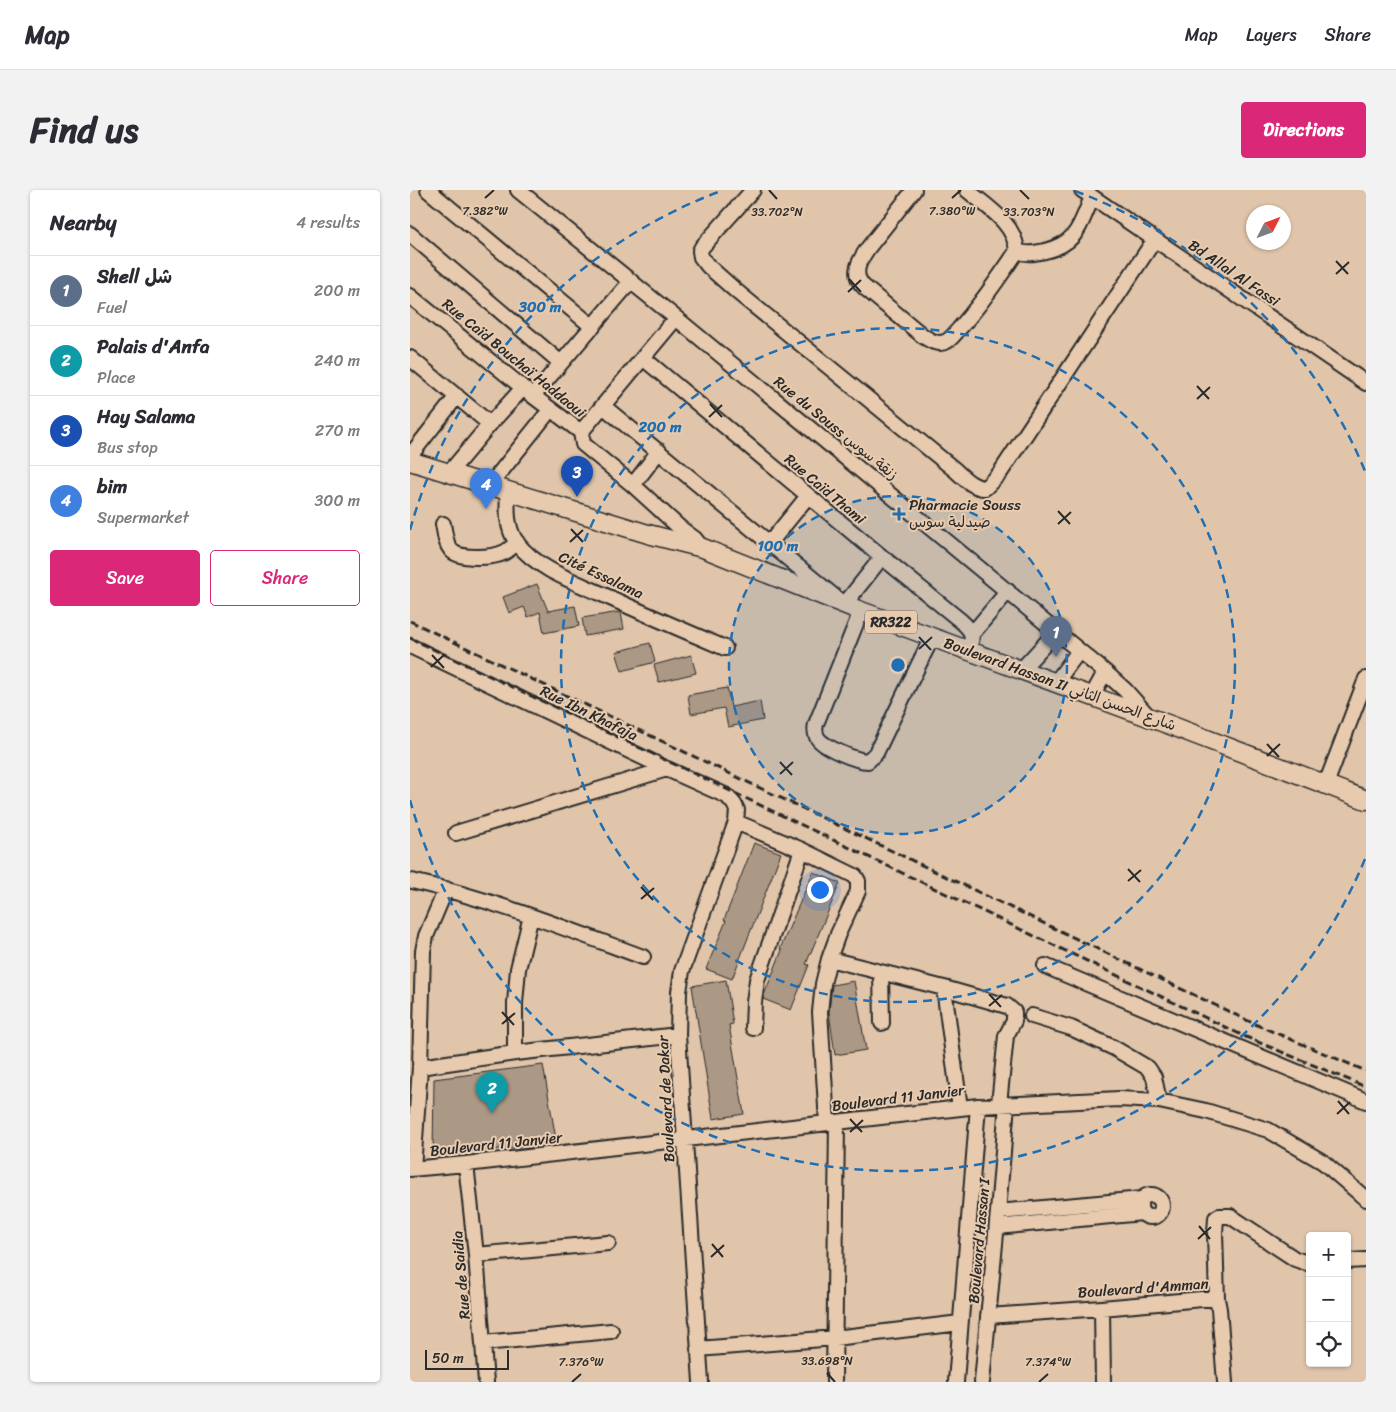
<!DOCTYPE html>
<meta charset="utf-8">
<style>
body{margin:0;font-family:Sriracha,"Playpen Sans Arabic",sans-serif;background:#f2f2f3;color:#2b2b33}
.controls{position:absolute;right:15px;bottom:15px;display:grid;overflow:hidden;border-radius:5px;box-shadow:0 1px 4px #0004}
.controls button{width:45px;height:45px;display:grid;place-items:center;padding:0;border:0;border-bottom:1px solid #e1e1e2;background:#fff;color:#2b2b33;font:25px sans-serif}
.compass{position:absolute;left:836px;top:15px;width:45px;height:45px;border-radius:50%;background:#fff;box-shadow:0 1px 4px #0004;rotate:48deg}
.scale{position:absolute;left:15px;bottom:12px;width:84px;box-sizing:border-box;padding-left:5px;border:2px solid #2b2b2b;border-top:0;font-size:14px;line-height:18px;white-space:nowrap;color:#2b2b2b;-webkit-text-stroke:4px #e8cbaf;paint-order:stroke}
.you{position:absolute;left:409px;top:699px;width:18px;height:18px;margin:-12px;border:4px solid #fff;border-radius:50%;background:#1a73e8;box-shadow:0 0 0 8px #1a73e833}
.badge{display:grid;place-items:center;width:32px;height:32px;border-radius:50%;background:#db2777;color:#fff;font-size:16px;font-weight:700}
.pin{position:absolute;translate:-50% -41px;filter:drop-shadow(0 1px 2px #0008)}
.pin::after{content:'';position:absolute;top:26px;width:18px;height:15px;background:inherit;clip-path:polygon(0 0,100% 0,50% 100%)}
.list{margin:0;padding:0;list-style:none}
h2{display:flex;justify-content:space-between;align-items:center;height:65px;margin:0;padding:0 20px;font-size:21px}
h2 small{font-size:16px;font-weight:400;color:#7c7c81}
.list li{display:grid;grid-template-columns:32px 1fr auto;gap:15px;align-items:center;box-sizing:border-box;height:70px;padding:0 20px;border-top:1px solid #e1e1e2}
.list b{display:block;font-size:19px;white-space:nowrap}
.list p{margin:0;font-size:16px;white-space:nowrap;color:#7c7c81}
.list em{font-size:16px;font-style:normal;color:#7c7c81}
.actions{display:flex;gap:10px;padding:15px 20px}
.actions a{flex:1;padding:11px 0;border:1px solid #db2777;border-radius:5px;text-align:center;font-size:18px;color:#db2777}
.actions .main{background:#db2777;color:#fff}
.icon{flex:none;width:28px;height:28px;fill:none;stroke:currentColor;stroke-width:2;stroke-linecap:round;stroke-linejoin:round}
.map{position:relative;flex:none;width:956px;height:1192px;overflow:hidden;border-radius:5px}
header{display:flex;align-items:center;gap:30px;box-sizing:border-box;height:70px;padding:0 25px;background:#fff;border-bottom:1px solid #e1e1e2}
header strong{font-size:24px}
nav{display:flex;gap:28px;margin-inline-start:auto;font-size:18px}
.intro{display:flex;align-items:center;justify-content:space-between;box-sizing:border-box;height:120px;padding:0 30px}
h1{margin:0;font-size:35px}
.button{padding:12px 22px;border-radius:5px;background:#db2777;color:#fff;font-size:18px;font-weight:700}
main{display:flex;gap:30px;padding:0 30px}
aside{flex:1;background:#fff;border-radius:5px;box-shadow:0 1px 4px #0004}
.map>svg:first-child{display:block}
.building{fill:#ab9885;stroke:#2b2b2b}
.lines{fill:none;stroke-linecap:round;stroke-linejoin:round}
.minor-casing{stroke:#2b2b2b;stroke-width:18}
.major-casing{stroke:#2b2b2b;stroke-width:21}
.minor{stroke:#e8cbaf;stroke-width:14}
.major{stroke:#e8cbaf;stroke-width:18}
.rail{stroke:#2b2b2b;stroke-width:3;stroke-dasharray:8 4;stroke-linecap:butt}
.ticks{fill:none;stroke:#2b2b2b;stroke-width:2}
.ring{fill:none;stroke:#1f6fb2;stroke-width:2.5;stroke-dasharray:9 6}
.poi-dot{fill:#1f6fb2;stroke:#e8cbaf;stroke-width:2}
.labels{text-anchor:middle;stroke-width:4;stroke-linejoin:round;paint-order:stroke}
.shield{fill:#e8cbaf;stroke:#645b53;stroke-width:1}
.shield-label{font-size:14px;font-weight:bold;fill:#2b2b2b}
.street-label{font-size:15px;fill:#2b2b2b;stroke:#e8cbaf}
.poi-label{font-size:15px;fill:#2b2b2b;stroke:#e8cbaf;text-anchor:start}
.ticks-label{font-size:12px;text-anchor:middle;fill:#2b2b2b;stroke:#e8cbaf;stroke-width:4;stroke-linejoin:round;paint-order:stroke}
.centre{fill:#1f6fb2;stroke:#e8cbaf;stroke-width:2.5}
.ring-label{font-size:15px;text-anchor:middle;font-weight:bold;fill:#1f6fb2;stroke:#e8cbaf;stroke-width:4;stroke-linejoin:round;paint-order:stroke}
</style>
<header>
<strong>Map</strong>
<nav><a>Map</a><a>Layers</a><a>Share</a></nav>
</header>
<div class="intro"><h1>Find us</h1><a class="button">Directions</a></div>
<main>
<aside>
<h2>Nearby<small>4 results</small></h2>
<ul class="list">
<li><span class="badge" style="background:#5c6f8a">1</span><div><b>Shell شل</b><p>Fuel</p></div><em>200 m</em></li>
<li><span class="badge" style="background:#0f9aa8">2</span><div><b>Palais d'Anfa</b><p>Place</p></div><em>240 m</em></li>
<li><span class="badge" style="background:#1a4fb4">3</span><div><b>Hay Salama</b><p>Bus stop</p></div><em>270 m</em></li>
<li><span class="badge" style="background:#3f7fe0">4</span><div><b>bim</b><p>Supermarket</p></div><em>300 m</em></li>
</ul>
<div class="actions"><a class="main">Save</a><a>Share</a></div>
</aside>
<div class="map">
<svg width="956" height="1192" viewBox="0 0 956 1192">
<rect width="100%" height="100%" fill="#e0c5aa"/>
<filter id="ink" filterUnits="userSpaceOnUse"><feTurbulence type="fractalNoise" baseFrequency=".02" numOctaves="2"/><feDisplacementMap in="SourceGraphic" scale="10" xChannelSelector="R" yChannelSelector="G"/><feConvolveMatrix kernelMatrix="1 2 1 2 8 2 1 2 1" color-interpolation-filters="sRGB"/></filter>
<g filter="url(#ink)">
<path class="building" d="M 127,394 L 138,421 L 165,416 L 169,436 L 134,443 L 130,422 L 118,427 L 114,417 L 99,423 L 93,407 Z
M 210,422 L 211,423 L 214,439 L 175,446 L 172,428 Z
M 240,453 L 245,472 L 212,481 L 206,462 Z
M 281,465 L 286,483 L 249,492 L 244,475 Z
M 317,498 L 321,517 L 350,511 L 353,530 L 318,537 L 314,518 L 281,524 L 278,505 Z
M 344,653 L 371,663 L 322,789 L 296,779 L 316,731 L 314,730 Z
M 403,682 L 430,693 L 396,774 L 399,775 L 381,820 L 353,809 L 354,805 L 372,760 L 370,759 Z
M 316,790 L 323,834 L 319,835 L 334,924 L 303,929 L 282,796 Z
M 444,791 L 456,860 L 425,865 L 419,822 L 422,795 Z
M 133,875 L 147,955 L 23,964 L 24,889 Z"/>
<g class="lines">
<g class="minor-casing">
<path id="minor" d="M 18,0 L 183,137
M 108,0 L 266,128 L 695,482 L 715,500 L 740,528
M 343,0 L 292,57 L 290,61 L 291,67 L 298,76 L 326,101 L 545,280 C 554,288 563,298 575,298 L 590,283 L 745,49
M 504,0 L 458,58 C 449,71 441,84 454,97 L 513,146 C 520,150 526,155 535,152 C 541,150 545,143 549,139 C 571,114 589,88 607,61 C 605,33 577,17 557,0
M 672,0 L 956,193
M 0,44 L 151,173
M 607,61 C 617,65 625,63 635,61 C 668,53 670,35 682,7
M 0,106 L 123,206 L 171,242 L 173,254 L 223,295 L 270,338 L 285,349 L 292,358
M 0,168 L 80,234
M 233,168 L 472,367 L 551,431 C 562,441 565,445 558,460
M 123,206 L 221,91
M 193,216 L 426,408
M 171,242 L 266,128
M 0,266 L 47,206
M 39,283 L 80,234 L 113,198
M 80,295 L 140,220
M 223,295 L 249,261
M 98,301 C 97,319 96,338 107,353 C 128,380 166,392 196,406 C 235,424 275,441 315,458
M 33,334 C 35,343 35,353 41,360 C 49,370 84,368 95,362 C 99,360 103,356 107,352
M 359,354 L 398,306
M 436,415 L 438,410 L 472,367
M 451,421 L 406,534 C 405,538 405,543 407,547 C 412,557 447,571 458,571 L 466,563 L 522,447
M 562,444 L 598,401
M 0,456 L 257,579 L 317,606 L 324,614 L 327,620 L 326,632 L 272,781 L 269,802 L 268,845 L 291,1192
M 611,480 L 646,442
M 646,492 L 669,461
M 682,506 L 695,482
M 916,594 L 956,489
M 326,632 L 392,660 L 445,686 L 448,691 L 448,701 L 428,744 L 419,769 L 413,794 L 410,822 L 417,933
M 46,643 L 257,579
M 2,691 C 81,709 157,739 233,767
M 419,769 L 534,798 L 597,816 L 604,822 L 604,831 L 596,846 L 589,914
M 635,776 L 956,911
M 471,783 L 472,833
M 534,798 L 550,918
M 622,826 L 661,838 L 704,858 L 738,878 L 744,887 L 749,911
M 343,838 L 344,812 L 347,790 L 392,660
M 105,863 L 105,813 L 108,779 L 121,726
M 10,877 L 105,863 L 268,845
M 56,974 L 66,1065 L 76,1192
M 0,979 L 56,974 L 568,916 L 709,909 L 749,911 L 796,921 L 858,940 L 913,972 L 956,1009
M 3,979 L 10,877 L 13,761 L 16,746 L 36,699
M730 1016a11 11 0 1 1 22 0a11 11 0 1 1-22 0Z
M 588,1022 L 732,1009
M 587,1037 L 732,1023
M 66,1065 L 198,1053
M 937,1071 L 956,1070
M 807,1109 L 805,1043 L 806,1028 L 809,1026 L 820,1026 L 885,1069 L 900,1074
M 692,1118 L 693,1192
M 578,1126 L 692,1118 L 792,1109 L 807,1109 L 809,1119 L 815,1192
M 73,1153 L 201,1141
M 288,1159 L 425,1148 L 550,1133
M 424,1192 L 427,932
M 546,1192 L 568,916
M 572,1192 L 588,1022 L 597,914"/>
</g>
<g class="major-casing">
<path id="major" d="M 0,271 L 238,344 L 293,358 L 451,421 L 760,535 L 956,610"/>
</g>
<use href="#minor" class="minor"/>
<use href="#major" class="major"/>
<path class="rail" d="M 0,431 L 847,835 L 956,881
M 0,448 L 836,847 L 956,897"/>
</g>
</g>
<path class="ticks" d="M 359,0 L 367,9M 610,0 L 619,9M 75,8 L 84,0M 542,8 L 551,0M 926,71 L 938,84M 926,84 L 939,72M 439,89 L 451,102M 438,102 L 451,90M 787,196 L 799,209M 787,209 L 800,197M 300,214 L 312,227M 299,227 L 312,215M 648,321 L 660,334M 648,334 L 661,322M 161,339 L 173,352M 160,352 L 173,340M 509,447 L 521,460M 509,459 L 522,447M 22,465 L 34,478M 21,477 L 34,465M 857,554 L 869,567M 857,566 L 870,554M 370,572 L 382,585M 370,584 L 383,572M 718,679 L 730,692M 718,691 L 731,680M 231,697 L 243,710M 231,709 L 244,698M 579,804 L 591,817M 579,816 L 592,805M 92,822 L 104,835M 92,834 L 105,823M 928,911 L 939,924M 927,924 L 940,912M 440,929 L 452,942M 440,942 L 453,930M 789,1036 L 800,1049M 788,1049 L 801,1037M 302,1054 L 313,1067M 301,1067 L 314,1055M 417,1183 L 425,1192M 162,1192 L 171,1184M 629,1192 L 638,1184"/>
<circle cx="488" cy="475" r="169" fill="#1f6fb2" fill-opacity=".12"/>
<g class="ring">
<circle cx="488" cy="475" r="169"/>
<circle cx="488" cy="475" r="337"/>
<path d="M955 669A506 506 0 0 1 0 610M0 340A506 506 0 0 1 311 1M665 1A506 506 0 0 1 955 281"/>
</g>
<path class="poi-dot" d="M486.5 316.5h5v5h5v5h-5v5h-5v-5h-5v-5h5z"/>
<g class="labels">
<rect class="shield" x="455" y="420.5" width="52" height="23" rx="4"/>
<g class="shield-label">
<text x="481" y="437">RR322</text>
</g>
<g class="street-label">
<text transform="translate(824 83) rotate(34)" y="5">Bd Allal Al Fassi</text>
<text transform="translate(104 168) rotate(39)" y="5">Rue Caïd Bouchaï Haddaoui</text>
<text transform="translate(426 238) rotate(39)" y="5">Rue du Souss زنقة سوس</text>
<text transform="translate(415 299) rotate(40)" y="5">Rue Caïd Thami</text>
<text transform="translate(191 385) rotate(25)" y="5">Cité Essalama</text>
<text transform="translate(650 494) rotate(20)" y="5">Boulevard Hassan II شارع الحسن الثاني</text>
<text transform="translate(179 523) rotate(26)" y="5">Rue Ibn Khafaja</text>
<text transform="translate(488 908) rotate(-7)" y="5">Boulevard 11 Janvier</text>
<text transform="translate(256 909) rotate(-93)" y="5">Boulevard de Dakar</text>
<text transform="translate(86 954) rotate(-6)" y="5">Boulevard 11 Janvier</text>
<text transform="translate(569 1051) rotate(-85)" y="5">Boulevard Hassan I</text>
<text transform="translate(51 1085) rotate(-95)" y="5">Rue de Saidia</text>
<text transform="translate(733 1098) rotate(-4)" y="5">Boulevard d'Amman</text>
</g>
<g class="poi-label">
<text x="499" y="320">Pharmacie Souss<tspan x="499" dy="17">صيدلية سوس</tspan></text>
</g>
</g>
<g class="ticks-label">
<text x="75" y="25">7.382°W</text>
<text x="542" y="25">7.380°W</text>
<text x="367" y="26">33.702°N</text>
<text x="619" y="26">33.703°N</text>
<text x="417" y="1175">33.698°N</text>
<text x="171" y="1176">7.376°W</text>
<text x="638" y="1176">7.374°W</text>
</g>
<circle cx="488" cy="475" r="8" class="centre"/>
<g class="ring-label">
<text x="130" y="122">300 m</text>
<text x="250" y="242">200 m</text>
<text x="368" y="361">100 m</text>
</g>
</svg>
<div class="controls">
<button>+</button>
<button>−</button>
<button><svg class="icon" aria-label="locate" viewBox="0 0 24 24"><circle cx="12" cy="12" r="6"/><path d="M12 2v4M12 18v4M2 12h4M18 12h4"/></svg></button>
</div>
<svg class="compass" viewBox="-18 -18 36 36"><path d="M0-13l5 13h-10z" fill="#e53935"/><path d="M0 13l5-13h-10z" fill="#7c7c81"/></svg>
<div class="scale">50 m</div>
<div class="you"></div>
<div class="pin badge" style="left:646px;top:467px;background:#5c6f8a">1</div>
<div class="pin badge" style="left:82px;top:923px;background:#0f9aa8">2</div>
<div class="pin badge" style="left:167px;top:307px;background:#1a4fb4">3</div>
<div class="pin badge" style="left:76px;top:319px;background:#3f7fe0">4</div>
</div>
</main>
